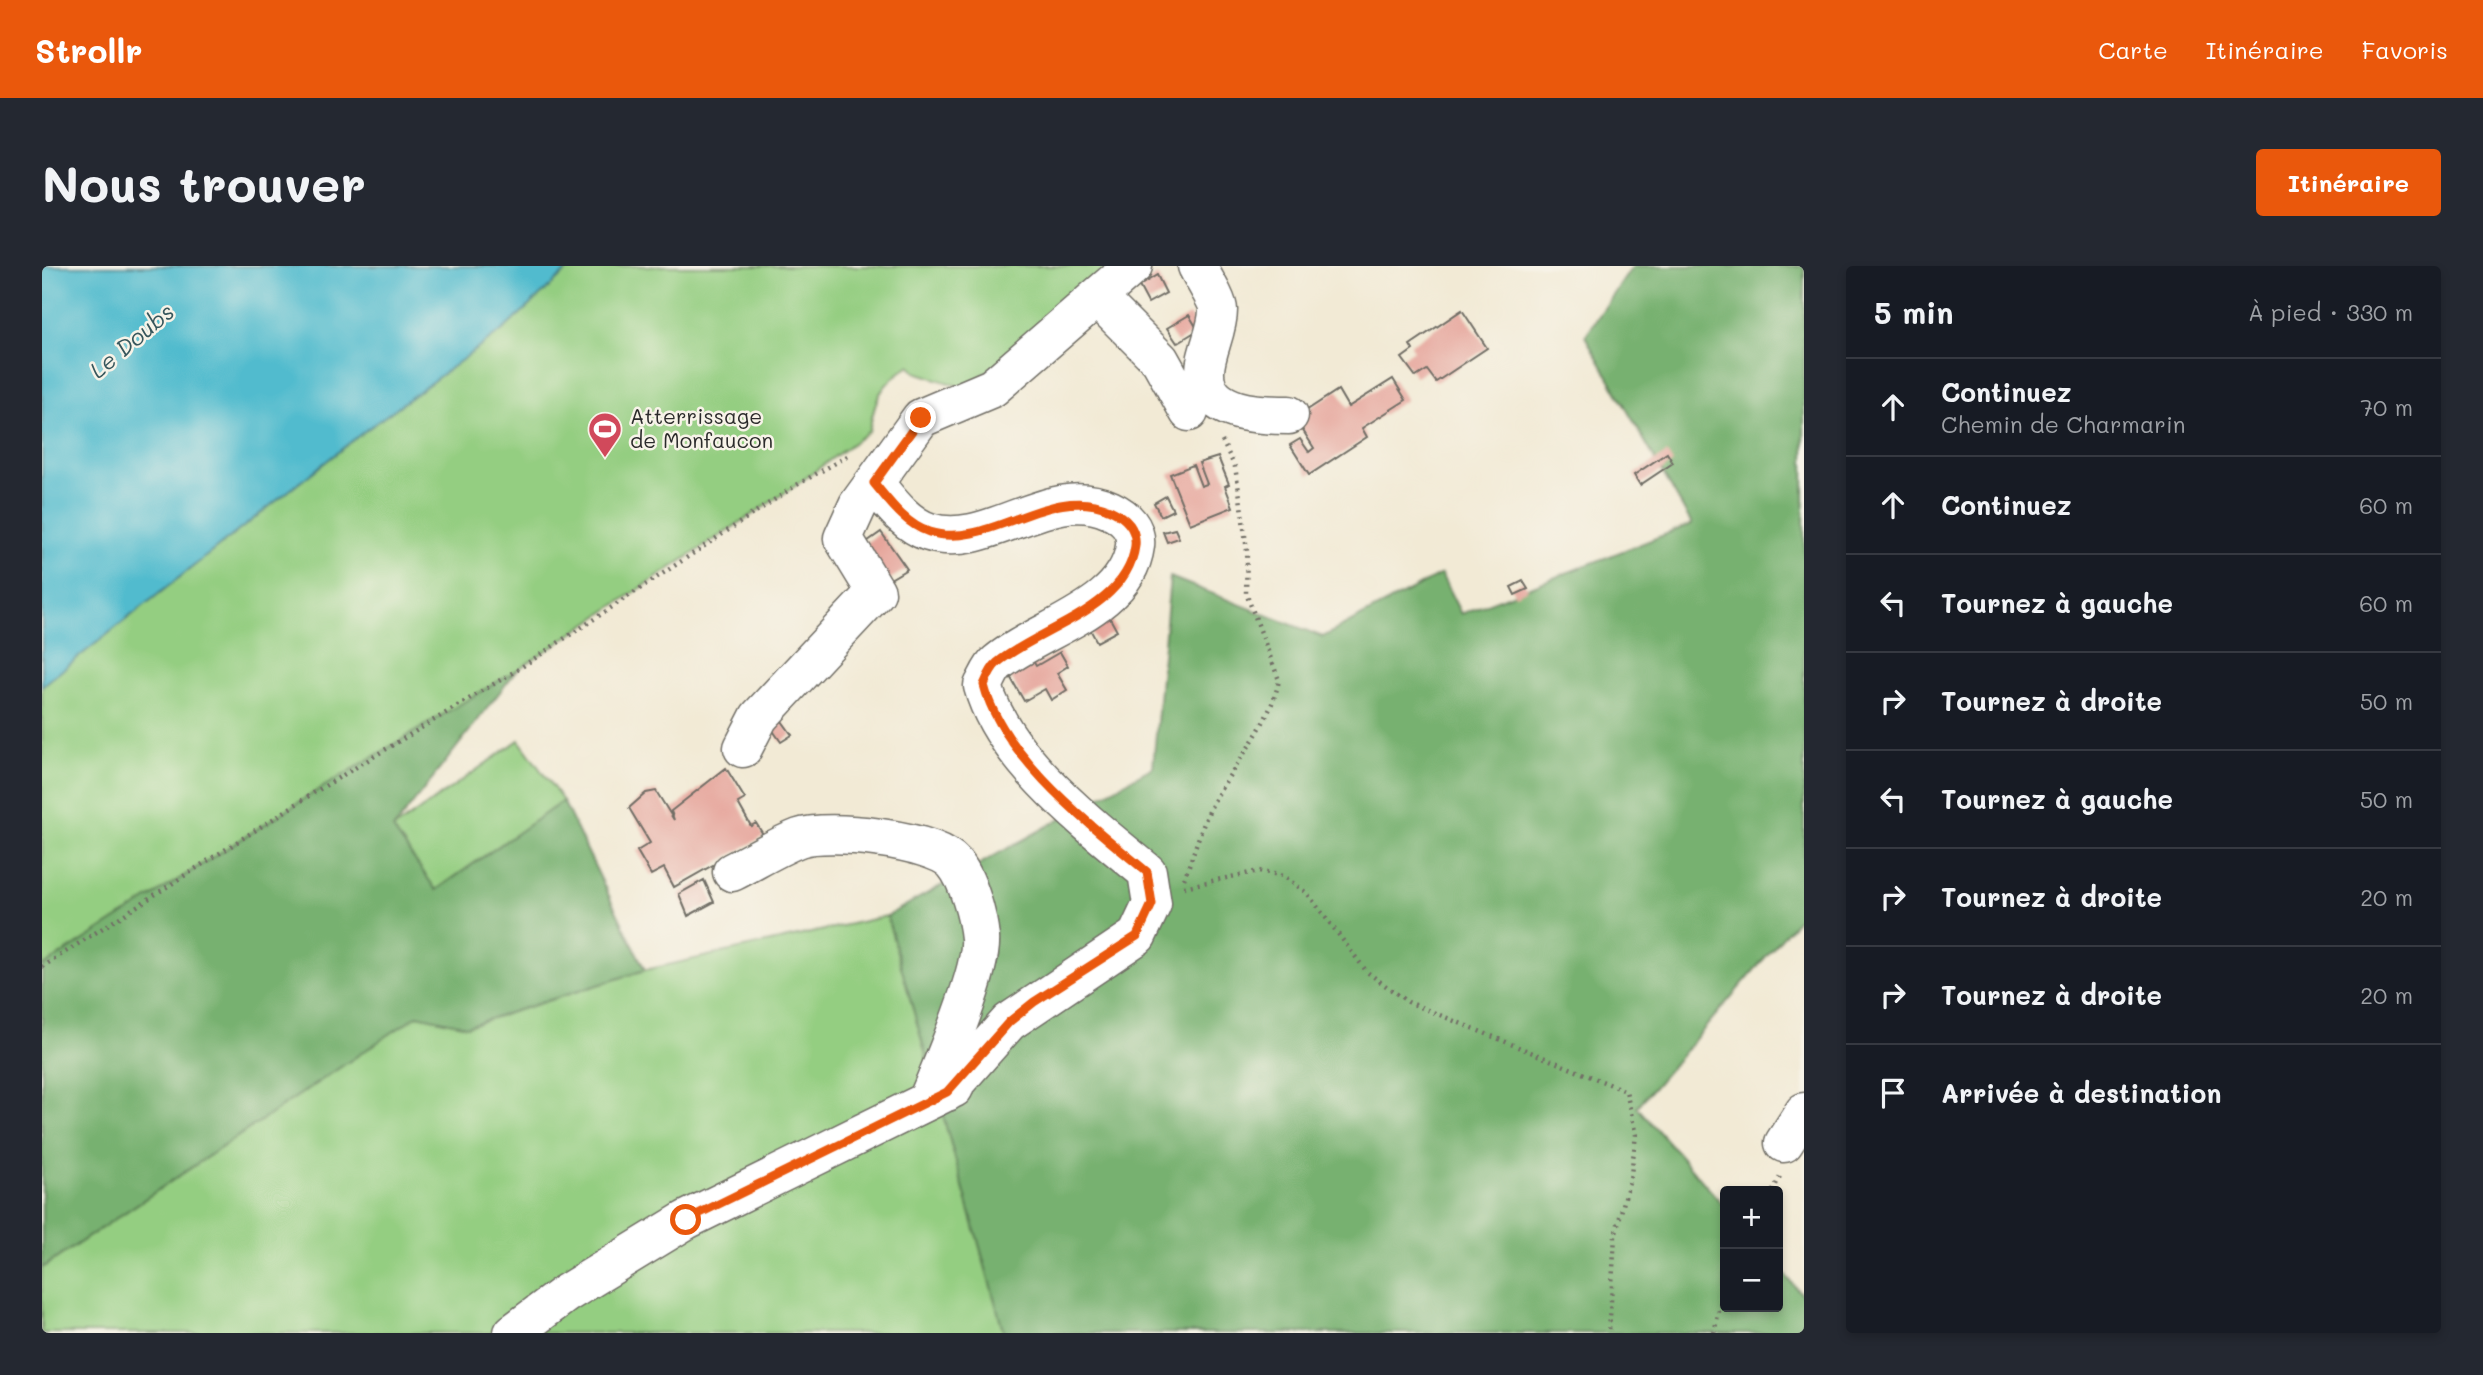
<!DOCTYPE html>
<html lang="fr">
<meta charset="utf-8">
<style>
body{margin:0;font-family:Mali,sans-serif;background:#242831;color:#f1f3f6}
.controls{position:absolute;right:21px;bottom:21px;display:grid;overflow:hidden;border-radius:7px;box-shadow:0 4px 10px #0003}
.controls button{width:63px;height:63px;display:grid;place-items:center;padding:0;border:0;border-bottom:2px solid #363941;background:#171b24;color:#f1f3f6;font:35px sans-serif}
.stop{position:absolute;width:21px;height:21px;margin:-16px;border:5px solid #ea580c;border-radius:50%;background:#fff}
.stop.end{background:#ea580c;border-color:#fff;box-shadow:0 2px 7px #0008}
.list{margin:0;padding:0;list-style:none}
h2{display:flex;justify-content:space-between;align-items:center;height:91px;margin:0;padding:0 28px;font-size:30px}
h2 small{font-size:23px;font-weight:400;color:#9ea1a6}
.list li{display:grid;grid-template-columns:46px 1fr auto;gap:21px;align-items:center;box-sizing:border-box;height:98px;padding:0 28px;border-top:2px solid #363941}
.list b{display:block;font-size:26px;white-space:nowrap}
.list p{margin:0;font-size:23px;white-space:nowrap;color:#9ea1a6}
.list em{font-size:23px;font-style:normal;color:#9ea1a6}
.icon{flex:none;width:38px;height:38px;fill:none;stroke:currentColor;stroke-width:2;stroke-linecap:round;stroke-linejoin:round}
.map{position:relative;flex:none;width:1762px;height:1067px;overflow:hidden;border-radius:7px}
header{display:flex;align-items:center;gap:42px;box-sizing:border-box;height:98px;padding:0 35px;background:#ea580c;color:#fff}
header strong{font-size:33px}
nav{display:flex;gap:38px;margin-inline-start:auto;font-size:24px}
.intro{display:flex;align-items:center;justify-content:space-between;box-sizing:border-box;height:168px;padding:0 42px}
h1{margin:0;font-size:49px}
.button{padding:18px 32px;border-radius:7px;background:#ea580c;color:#fff;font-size:24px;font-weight:700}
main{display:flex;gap:42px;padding:0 42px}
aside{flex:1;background:#171b24;border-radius:7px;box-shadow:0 4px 10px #0003}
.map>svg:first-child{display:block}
.green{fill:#94ce81;stroke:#607c56;stroke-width:2}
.forest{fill:#77b16f;stroke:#516e4d;stroke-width:2}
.water{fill:#51bbce;stroke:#3e737c;stroke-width:2}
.building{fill:#e6a59b}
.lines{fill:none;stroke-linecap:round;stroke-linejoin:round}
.minor-casing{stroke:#716e66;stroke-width:41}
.path{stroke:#716e66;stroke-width:4.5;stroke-dasharray:2 5;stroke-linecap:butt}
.minor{stroke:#fff;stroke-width:38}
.route{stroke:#ea580c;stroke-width:9}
.labels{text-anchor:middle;stroke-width:5;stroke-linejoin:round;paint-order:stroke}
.poi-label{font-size:21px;fill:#2b2b2b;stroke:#f7f3e8;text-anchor:start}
.water-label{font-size:23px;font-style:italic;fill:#36565c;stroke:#f7f3e8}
</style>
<header>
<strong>Strollr</strong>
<nav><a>Carte</a><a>Itinéraire</a><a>Favoris</a></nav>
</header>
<div class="intro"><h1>Nous trouver</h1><a class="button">Itinéraire</a></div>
<main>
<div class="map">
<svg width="1762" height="1067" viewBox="0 0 1762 1067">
<rect width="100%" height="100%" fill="#f7f3e8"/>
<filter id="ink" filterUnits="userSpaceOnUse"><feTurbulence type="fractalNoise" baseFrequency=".0143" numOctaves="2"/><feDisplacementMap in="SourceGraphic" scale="14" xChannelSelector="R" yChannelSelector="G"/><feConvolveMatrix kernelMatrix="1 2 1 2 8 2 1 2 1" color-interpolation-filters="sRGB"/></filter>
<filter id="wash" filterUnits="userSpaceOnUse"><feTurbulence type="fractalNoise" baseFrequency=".00686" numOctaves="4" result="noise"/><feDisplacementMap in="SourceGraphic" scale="28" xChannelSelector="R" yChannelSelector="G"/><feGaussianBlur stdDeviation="1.57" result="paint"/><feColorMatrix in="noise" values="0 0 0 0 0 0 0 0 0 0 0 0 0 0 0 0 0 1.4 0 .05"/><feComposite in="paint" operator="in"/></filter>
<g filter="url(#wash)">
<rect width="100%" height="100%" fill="#f2ead5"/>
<path class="green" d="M 530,0 L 1098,0 L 922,122 L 873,106 L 868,99 C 838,119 834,130 827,165 L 753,220 L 475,404 L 273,526 L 0,701 L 0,420 L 320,167 L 462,63 Z
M 477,474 L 521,535 L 394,624 L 351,563 Z
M 845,650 L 962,1067 L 0,1067 L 0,1002 L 376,749 L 425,760 L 603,704 Z"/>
<path class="forest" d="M 1591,0 L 1762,0 L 1762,646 L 1595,841 L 1683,941 L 1683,1041 L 1736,1041 L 1736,1001 L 1762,1031 L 1762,1067 L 962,1067 L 845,650 L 1111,501 L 1128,311 L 1281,371 L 1399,308 L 1419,348 L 1650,258 L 1543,70 Z
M 475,404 L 351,563 L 394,624 L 521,535 L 603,704 L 425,760 L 376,749 L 0,1002 L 0,701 L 273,526 Z"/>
<path class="water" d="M 0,0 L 530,0 L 462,63 L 320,167 L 0,420 Z"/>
<g id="blocks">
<path class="building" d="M 1115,9 L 1124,27 L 1106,37 L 1097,20 Z
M 1420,44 L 1445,82 L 1394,116 L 1385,104 L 1374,111 L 1360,92 L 1371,84 L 1368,79 Z
M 1147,49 L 1156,64 L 1135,77 L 1125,62 Z
M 1351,113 L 1364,134 L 1320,162 L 1325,171 L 1267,209 L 1248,179 L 1258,173 L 1267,186 L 1272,182 L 1253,152 L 1296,124 L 1306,141 Z
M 1625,187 L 1631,197 L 1598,219 L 1592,209 Z
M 1176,191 L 1187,218 L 1183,220 L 1191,241 L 1148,258 L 1128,208 L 1151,199 L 1159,220 L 1165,218 L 1157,197 Z
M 1124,230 L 1131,244 L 1119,250 L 1112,237 Z
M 1133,263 L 1137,272 L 1125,276 L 1121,266 Z
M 839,266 L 865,303 L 838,319 L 819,280 Z
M 1481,315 L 1486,323 L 1473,329 L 1469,321 Z
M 1064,345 L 1075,365 L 1055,376 L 1044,356 Z
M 1018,386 L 1026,400 L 1015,407 L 1025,424 L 1009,434 L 1003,423 L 982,435 L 966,407 L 990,393 L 994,400 Z
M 735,448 L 750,469 L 739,476 L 725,456 Z
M 684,502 L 703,533 L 696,537 L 709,560 L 714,557 L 722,570 L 632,621 L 622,602 L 609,609 L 595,585 L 608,577 L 587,542 L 604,527 L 614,525 L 632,554 L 629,545 Z
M 662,614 L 672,636 L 646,650 L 637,628 Z"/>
</g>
</g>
<g filter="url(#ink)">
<use href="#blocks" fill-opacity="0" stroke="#716e66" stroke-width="2"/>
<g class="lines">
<g class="minor-casing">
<path id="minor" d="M 1155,0 C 1160,10 1176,35 1176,44 C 1176,66 1162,88 1163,108 C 1164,149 1219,149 1247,149
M 1055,31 L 1118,94 L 1147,146
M 832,217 C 847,235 863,258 887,266 C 947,285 1007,216 1068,244 C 1083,251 1095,262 1093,280 C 1085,343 997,362 955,397 C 949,402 945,413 941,420 C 961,493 1048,559 1105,606 L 1110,638 L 1095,670 L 967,756 L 905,826
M 701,482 L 717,451 L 834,326 L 801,272 L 816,239 L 879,152 L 950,122 L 1091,0
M 690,606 C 712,595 734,581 757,572 C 785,562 892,573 912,597 C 926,613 936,651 938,672 C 941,704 899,802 885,835
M 1742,877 L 1762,846
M 471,1067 L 523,1028 L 644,954 L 912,822"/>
</g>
<path class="path" d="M 1142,613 C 1152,587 1159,561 1171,537 C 1192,497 1228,460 1237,414 L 1204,327 L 1205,285 L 1198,231 L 1193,201 L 1180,175
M 1142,621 L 1217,605 L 1241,610 L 1265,627 L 1325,706 L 1366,736 L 1584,825 L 1594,869 L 1589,908 L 1573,970 L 1567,1067
M 0,701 L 273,526 L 475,404 L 753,220 L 809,188
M 1731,925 L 1738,910
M 1672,1067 L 1683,1018"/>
<use href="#minor" class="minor"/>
</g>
</g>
<g class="lines" filter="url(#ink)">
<path class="route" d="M 644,954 L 905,826 L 967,756 L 992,736 L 1095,670 L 1110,638 L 1105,606 C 1050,560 960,491 942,419 C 945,412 949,402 955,397 C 997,362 1085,343 1093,280 C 1095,262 1083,251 1068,244 C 1007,216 947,285 887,266 C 863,258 847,235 832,217 L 879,152"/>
</g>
<defs>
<g id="stadium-pin" transform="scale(1.75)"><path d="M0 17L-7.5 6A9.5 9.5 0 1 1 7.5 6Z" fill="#d1495b" stroke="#f7f3e8"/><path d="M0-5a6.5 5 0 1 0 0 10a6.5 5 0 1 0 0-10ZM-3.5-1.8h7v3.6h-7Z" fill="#fff"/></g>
</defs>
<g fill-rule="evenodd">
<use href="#stadium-pin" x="563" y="163"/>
</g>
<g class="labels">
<g class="poi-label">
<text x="588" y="158">Atterrissage<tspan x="588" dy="24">de Monfaucon</tspan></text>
</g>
<g class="water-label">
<text transform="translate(90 75) rotate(-40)" y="8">Le Doubs</text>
</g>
</g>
</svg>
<div class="controls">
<button>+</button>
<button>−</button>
</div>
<div class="stop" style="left:644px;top:954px"></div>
<div class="stop end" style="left:879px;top:152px"></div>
</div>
<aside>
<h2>5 min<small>À pied · 330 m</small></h2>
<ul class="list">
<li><svg class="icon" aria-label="ahead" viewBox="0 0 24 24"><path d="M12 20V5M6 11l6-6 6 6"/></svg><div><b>Continuez</b><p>Chemin de Charmarin</p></div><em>70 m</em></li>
<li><svg class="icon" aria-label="ahead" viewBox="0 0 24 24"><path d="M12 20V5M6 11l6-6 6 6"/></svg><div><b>Continuez</b></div><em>60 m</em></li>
<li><svg class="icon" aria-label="left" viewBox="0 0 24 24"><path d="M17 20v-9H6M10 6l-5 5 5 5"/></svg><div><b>Tournez à gauche</b></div><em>60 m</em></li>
<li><svg class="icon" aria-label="right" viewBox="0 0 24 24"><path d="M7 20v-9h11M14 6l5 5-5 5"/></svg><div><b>Tournez à droite</b></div><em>50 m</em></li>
<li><svg class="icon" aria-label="left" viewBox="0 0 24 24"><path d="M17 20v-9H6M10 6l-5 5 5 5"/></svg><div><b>Tournez à gauche</b></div><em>50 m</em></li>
<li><svg class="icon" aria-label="right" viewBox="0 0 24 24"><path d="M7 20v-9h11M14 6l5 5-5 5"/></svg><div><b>Tournez à droite</b></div><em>20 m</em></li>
<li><svg class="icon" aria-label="right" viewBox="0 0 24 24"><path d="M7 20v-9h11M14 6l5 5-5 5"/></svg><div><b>Tournez à droite</b></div><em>20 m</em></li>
<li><svg class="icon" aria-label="arrive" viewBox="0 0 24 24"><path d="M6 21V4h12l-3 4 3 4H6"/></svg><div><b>Arrivée à destination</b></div></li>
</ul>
</aside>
</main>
